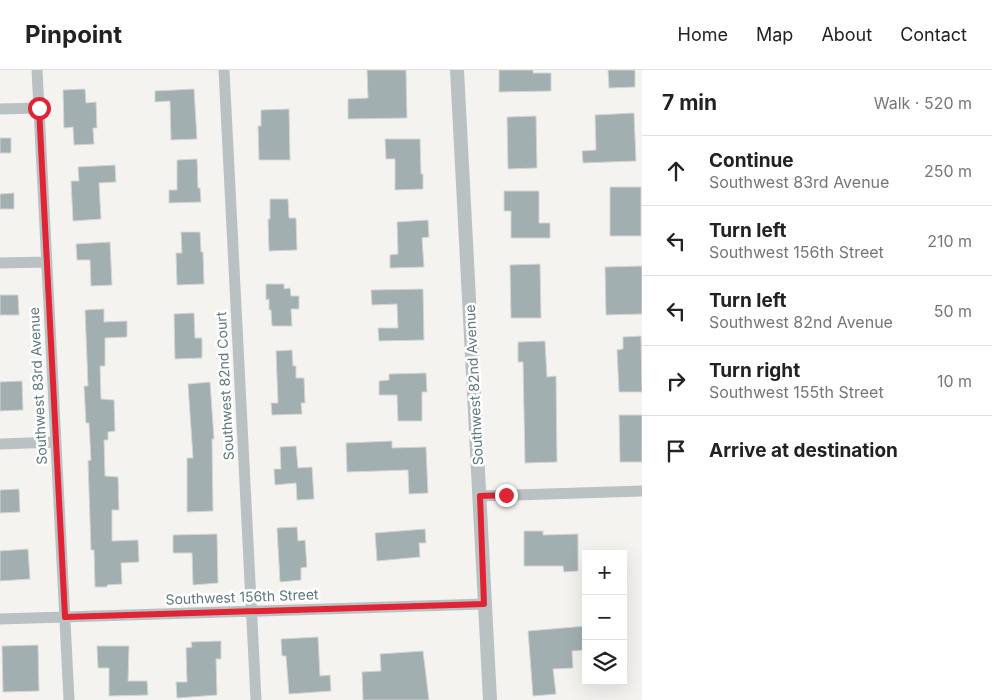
<!DOCTYPE html>
<meta charset="utf-8">
<style>
body{margin:0;font-family:Inter,sans-serif;background:#f6f6f6;color:#222}
.controls{position:absolute;right:15px;bottom:15px;display:grid;overflow:hidden;border-radius:0px;box-shadow:0 5px 20px #0002}
.controls button{width:45px;height:45px;display:grid;place-items:center;padding:0;border:0;border-bottom:1px solid #e0e0e0;background:#fff;color:#222;font:25px sans-serif}
.stop{position:absolute;width:15px;height:15px;margin:-11px;border:4px solid #e02434;border-radius:50%;background:#fff}
.stop.end{background:#e02434;border-color:#fff;box-shadow:0 1px 5px #0008}
.list{margin:0;padding:0;list-style:none}
h2{display:flex;justify-content:space-between;align-items:center;height:65px;margin:0;padding:0 20px;font-size:21px}
h2 small{font-size:16px;font-weight:400;color:#767676}
.list li{display:grid;grid-template-columns:32px 1fr auto;gap:15px;align-items:center;box-sizing:border-box;height:70px;padding:0 20px;border-top:1px solid #e0e0e0}
.list b{display:block;font-size:19px;white-space:nowrap}
.list p{margin:0;font-size:16px;white-space:nowrap;color:#767676}
.list em{font-size:16px;font-style:normal;color:#767676}
.icon{flex:none;width:28px;height:28px;fill:none;stroke:currentColor;stroke-width:2;stroke-linecap:round;stroke-linejoin:round}
.map{position:relative;flex:none;width:642px;height:630px;overflow:hidden}
header{display:flex;align-items:center;gap:30px;box-sizing:border-box;height:70px;padding:0 25px;background:#fff;border-bottom:1px solid #e0e0e0}
header strong{font-size:24px}
nav{display:flex;gap:28px;margin-inline-start:auto;font-size:18px}
main{display:flex}
aside{flex:1;background:#fff}
.map>svg:first-child{display:block}
.building{fill:#a2afb0;stroke:#d5d5d3}
.lines{fill:none;stroke-linecap:round;stroke-linejoin:round}
.minor{stroke:#bac1c3;stroke-width:11}
.tertiary{stroke:#bac1c3;stroke-width:14}
.route{stroke:#e02434;stroke-width:6}
.labels{text-anchor:middle;stroke-width:5;stroke-linejoin:round;paint-order:stroke}
.street-label{font-size:14px;fill:#5f787b;stroke:#fff}
</style>
<header>
<strong>Pinpoint</strong>
<nav><a>Home</a><a>Map</a><a>About</a><a>Contact</a></nav>
</header>
<main>
<div class="map">
<svg width="642" height="630" viewBox="0 0 642 630">
<rect width="100%" height="100%" fill="#f4f3f0"/>
<path class="building" d="M 367,0 L 406,0 L 407,48 L 348,49 L 348,29 L 368,28 Z
M 499,0 L 533,0 L 533,3 L 551,3 L 551,21 L 499,22 Z
M 608,0 L 635,0 L 635,17 L 609,18 Z
M 85,19 L 86,33 L 96,32 L 97,58 L 93,58 L 94,74 L 74,75 L 73,57 L 64,58 L 63,20 Z
M 194,19 L 197,69 L 171,70 L 170,31 L 155,32 L 155,21 Z
M 289,39 L 290,90 L 259,90 L 258,56 L 261,56 L 261,40 Z
M 634,43 L 636,91 L 583,93 L 582,81 L 596,80 L 595,45 Z
M 536,46 L 537,98 L 508,99 L 507,47 Z
M 0,68 L 11,68 L 11,83 L 0,83 Z
M 385,69 L 420,69 L 421,104 L 423,104 L 423,119 L 395,120 L 395,89 L 386,89 Z
M 197,89 L 198,118 L 200,118 L 201,132 L 169,133 L 169,120 L 177,120 L 177,90 Z
M 115,95 L 116,112 L 99,113 L 101,149 L 73,151 L 71,111 L 79,111 L 78,97 Z
M 610,117 L 641,117 L 641,166 L 610,166 Z
M 504,121 L 539,121 L 539,153 L 550,153 L 550,168 L 511,168 L 511,141 L 504,141 Z
M 14,123 L 14,139 L 0,139 L 0,124 Z
M 270,129 L 288,129 L 289,148 L 296,148 L 297,180 L 269,181 L 268,149 L 270,149 Z
M 428,150 L 429,167 L 422,168 L 424,197 L 390,198 L 390,185 L 398,184 L 397,152 Z
M 181,162 L 200,162 L 201,182 L 203,182 L 204,214 L 177,215 L 176,183 L 182,183 Z
M 110,172 L 112,215 L 91,216 L 90,190 L 77,190 L 76,174 Z
M 540,194 L 541,248 L 511,248 L 510,195 Z
M 642,196 L 642,244 L 606,245 L 605,197 Z
M 266,214 L 284,214 L 284,219 L 290,218 L 291,226 L 299,226 L 299,239 L 291,239 L 292,256 L 272,256 L 271,240 L 269,240 L 269,229 L 266,230 Z
M 423,219 L 424,270 L 379,271 L 378,258 L 398,258 L 397,234 L 372,235 L 371,220 Z
M 0,225 L 18,225 L 19,245 L 0,245 Z
M 104,239 L 104,252 L 127,251 L 127,267 L 105,268 L 105,296 L 100,296 L 101,329 L 114,330 L 115,361 L 108,362 L 108,370 L 104,370 L 105,406 L 118,407 L 119,440 L 112,440 L 112,471 L 138,470 L 139,492 L 121,493 L 122,514 L 107,515 L 107,517 L 95,517 L 94,480 L 91,480 L 88,391 L 91,390 L 89,353 L 86,353 L 84,316 L 88,316 L 85,240 Z
M 194,243 L 195,268 L 202,268 L 202,288 L 175,289 L 174,244 Z
M 641,266 L 642,322 L 619,322 L 617,280 L 623,279 L 623,267 Z
M 545,271 L 547,307 L 556,306 L 557,392 L 525,393 L 523,292 L 518,292 L 518,272 Z
M 292,280 L 293,296 L 296,296 L 296,308 L 304,308 L 305,333 L 301,333 L 302,344 L 272,345 L 271,333 L 278,333 L 276,281 Z
M 426,303 L 427,322 L 422,322 L 422,351 L 398,351 L 397,325 L 379,325 L 379,311 L 389,310 L 389,304 Z
M 22,311 L 23,340 L 0,341 L 0,312 Z
M 210,312 L 214,369 L 212,369 L 213,441 L 187,442 L 187,388 L 193,388 L 188,314 Z
M 619,345 L 642,345 L 642,392 L 620,392 Z
M 392,371 L 392,378 L 426,377 L 428,423 L 409,424 L 408,400 L 347,402 L 346,373 Z
M 296,376 L 298,398 L 312,397 L 314,429 L 297,430 L 296,413 L 275,415 L 274,399 L 281,399 L 280,377 Z
M 19,419 L 20,442 L 0,443 L 0,420 Z
M 297,457 L 298,471 L 305,470 L 307,497 L 301,498 L 301,510 L 280,512 L 277,458 Z
M 425,459 L 426,473 L 419,473 L 420,487 L 377,491 L 375,463 Z
M 524,461 L 543,461 L 543,465 L 578,464 L 578,501 L 564,502 L 563,496 L 524,496 Z
M 217,464 L 218,513 L 193,515 L 192,483 L 173,483 L 173,465 Z
M 28,479 L 30,509 L 0,511 L 0,481 Z
M 586,556 L 586,580 L 572,581 L 573,598 L 553,599 L 556,624 L 533,626 L 528,561 Z
M 318,567 L 320,606 L 330,605 L 331,621 L 289,624 L 286,586 L 282,586 L 281,569 Z
M 221,571 L 221,589 L 216,589 L 217,625 L 177,628 L 176,612 L 187,612 L 186,578 L 192,577 L 191,572 Z
M 38,575 L 39,621 L 3,622 L 2,576 Z
M 97,576 L 129,576 L 128,611 L 147,611 L 148,625 L 109,626 L 109,598 L 98,598 Z
M 423,581 L 429,630 L 363,630 L 362,602 L 381,601 L 380,584 Z"/>
<g class="lines">
<path class="minor" d="M 37,0 L 69,630
M 224,0 L 256,630
M 0,39 L 39,38
M 0,193 L 47,192
M 0,374 L 56,372
M 480,426 L 642,421
M 0,549 L 484,534"/>
<path class="tertiary" d="M 457,0 L 490,630"/>
</g>
<g class="lines">
<path class="route" d="M 39,38 L 65,547 L 484,534 L 480,426 L 506,425"/>
</g>
<g class="labels">
<g class="street-label">
<text transform="translate(474 315) rotate(-93)" y="5">Southwest 82nd Avenue</text>
<text transform="translate(38 316) rotate(-93)" y="5">Southwest 83rd Avenue</text>
<text transform="translate(225 316) rotate(-93)" y="5">Southwest 82nd Court</text>
<text transform="translate(242 527) rotate(-2)" y="5">Southwest 156th Street</text>
</g>
</g>
</svg>
<div class="controls">
<button>+</button>
<button>−</button>
<button><svg class="icon" aria-label="layers" viewBox="0 0 24 24"><path d="M12 4l9 5-9 5-9-5zM3 14l9 5 9-5"/></svg></button>
</div>
<div class="stop" style="left:39px;top:38px"></div>
<div class="stop end" style="left:506px;top:425px"></div>
</div>
<aside>
<h2>7 min<small>Walk · 520 m</small></h2>
<ul class="list">
<li><svg class="icon" aria-label="ahead" viewBox="0 0 24 24"><path d="M12 20V5M6 11l6-6 6 6"/></svg><div><b>Continue</b><p>Southwest 83rd Avenue</p></div><em>250 m</em></li>
<li><svg class="icon" aria-label="left" viewBox="0 0 24 24"><path d="M17 20v-9H6M10 6l-5 5 5 5"/></svg><div><b>Turn left</b><p>Southwest 156th Street</p></div><em>210 m</em></li>
<li><svg class="icon" aria-label="left" viewBox="0 0 24 24"><path d="M17 20v-9H6M10 6l-5 5 5 5"/></svg><div><b>Turn left</b><p>Southwest 82nd Avenue</p></div><em>50 m</em></li>
<li><svg class="icon" aria-label="right" viewBox="0 0 24 24"><path d="M7 20v-9h11M14 6l5 5-5 5"/></svg><div><b>Turn right</b><p>Southwest 155th Street</p></div><em>10 m</em></li>
<li><svg class="icon" aria-label="arrive" viewBox="0 0 24 24"><path d="M6 21V4h12l-3 4 3 4H6"/></svg><div><b>Arrive at destination</b></div></li>
</ul>
</aside>
</main>
